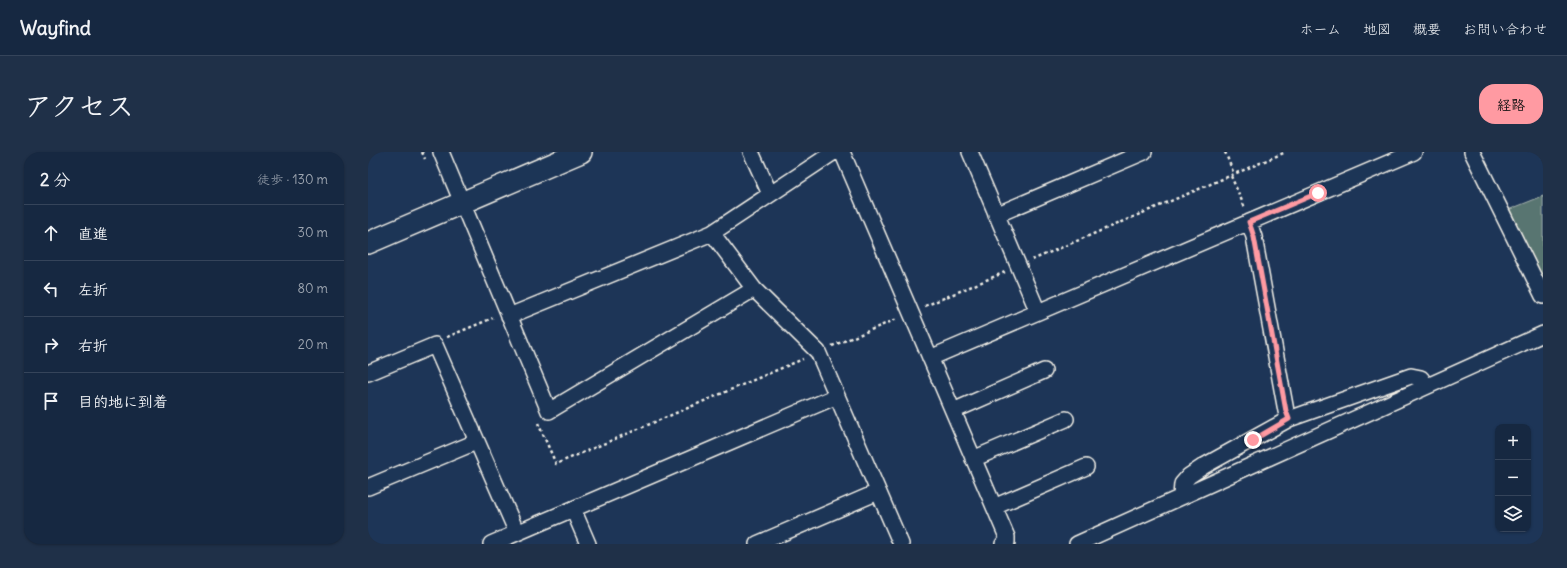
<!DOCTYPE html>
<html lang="ja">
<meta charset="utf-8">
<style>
body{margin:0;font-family:Delius,"Klee One",sans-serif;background:#1f3048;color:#f1f3f6}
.controls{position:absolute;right:12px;bottom:12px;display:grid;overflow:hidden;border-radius:8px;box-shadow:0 1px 3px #0004}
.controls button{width:36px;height:36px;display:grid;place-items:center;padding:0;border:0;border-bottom:1px solid #35445a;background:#162841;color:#f1f3f6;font:20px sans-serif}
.stop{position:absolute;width:12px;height:12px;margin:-9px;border:3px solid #ff9aa2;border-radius:50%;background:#fff}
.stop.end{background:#ff9aa2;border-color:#fff;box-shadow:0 1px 4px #0008}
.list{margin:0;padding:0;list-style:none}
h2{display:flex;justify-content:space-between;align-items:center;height:52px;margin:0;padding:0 16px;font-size:17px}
h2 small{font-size:13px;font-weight:400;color:#9ea6b1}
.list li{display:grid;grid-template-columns:26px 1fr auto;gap:12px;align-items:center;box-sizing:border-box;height:56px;padding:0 16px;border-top:1px solid #35445a}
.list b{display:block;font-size:15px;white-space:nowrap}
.list em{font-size:13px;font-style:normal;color:#9ea6b1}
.icon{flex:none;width:22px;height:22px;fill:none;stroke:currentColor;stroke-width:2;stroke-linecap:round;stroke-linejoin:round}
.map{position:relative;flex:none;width:1175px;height:392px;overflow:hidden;border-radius:16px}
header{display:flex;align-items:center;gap:24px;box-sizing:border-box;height:56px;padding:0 20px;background:#162841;border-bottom:1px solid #35445a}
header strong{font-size:19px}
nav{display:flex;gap:22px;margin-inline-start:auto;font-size:14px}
.intro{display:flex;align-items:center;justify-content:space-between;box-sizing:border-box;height:96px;padding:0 24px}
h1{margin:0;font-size:28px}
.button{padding:10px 18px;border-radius:16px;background:#ff9aa2;color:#111;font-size:14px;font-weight:700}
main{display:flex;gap:24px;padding:0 24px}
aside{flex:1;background:#162841;border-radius:16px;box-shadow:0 1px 3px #0004}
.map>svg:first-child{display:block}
.green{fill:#597471;stroke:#a6b2ac}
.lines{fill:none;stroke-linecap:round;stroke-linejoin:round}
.street-casing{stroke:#f4f1e8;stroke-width:18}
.secondary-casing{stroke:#f4f1e8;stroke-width:24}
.path{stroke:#f4f1e8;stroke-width:2.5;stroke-dasharray:3 3;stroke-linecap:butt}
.street{stroke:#1d3557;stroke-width:15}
.secondary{stroke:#1d3557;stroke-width:21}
.route{stroke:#ff9aa2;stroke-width:5}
</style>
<header>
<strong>Wayfind</strong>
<nav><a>ホーム</a><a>地図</a><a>概要</a><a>お問い合わせ</a></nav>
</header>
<div class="intro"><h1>アクセス</h1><a class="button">経路</a></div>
<main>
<aside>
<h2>2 分<small>徒歩 · 130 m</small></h2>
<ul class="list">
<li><svg class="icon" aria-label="ahead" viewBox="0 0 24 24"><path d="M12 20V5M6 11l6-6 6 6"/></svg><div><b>直進</b></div><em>30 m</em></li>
<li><svg class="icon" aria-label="left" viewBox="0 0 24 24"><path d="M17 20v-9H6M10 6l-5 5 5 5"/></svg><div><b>左折</b></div><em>80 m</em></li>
<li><svg class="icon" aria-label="right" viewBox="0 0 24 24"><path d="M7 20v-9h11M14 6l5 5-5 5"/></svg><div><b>右折</b></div><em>20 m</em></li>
<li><svg class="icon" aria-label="arrive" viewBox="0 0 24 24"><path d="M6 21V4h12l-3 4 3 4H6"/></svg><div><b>目的地に到着</b></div></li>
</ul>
</aside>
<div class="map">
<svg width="1175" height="392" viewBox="0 0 1175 392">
<rect width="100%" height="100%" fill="#1d3557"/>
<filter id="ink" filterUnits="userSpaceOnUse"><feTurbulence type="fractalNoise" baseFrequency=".025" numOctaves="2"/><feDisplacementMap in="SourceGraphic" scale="8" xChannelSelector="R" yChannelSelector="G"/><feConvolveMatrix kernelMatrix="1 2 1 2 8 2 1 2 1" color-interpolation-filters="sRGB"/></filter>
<g filter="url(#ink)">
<path class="green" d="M 1175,44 L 1175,128 L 1140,58 Z"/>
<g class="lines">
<g class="street-casing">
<path id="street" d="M 73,0 L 181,259 L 386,137
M 383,0 L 402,42
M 474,0 L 639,385 L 639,390 L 635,392
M 602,0 L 670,160
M 1104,0 L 1175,144
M 628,63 L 776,0
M 881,70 L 886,85 L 918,259 L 921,267
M 344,81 L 386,137 L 450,200 L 533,392
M 141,164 L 344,81 L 466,0
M 562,206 L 1046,0
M 0,221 L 67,193 L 149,381
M 585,259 L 676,219
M 605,307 L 698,267
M 0,335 L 108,290
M 813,344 L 814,332 L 821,324 L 836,314 L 921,267 L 1043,224 L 1053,226 L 1058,234
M 626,355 L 718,315
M 205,357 L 220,392
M 123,392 L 469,244
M 389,392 L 510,340
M 709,392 L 1175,182"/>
</g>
<g class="secondary-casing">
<path id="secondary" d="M 0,91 L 213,0"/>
</g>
<path class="path" d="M 54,0 L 57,7
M 857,0 L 866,22
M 1172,0 L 1175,6
M 863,24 L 877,56
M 664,108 L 918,0
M 557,154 L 637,120
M 79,185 L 125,166
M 464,194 L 529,167
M 170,271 L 188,312 L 435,207"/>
<use href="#street" class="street"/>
<use href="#secondary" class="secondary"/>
</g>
</g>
<g class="lines" filter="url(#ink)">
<path class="route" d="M 885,288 L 921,267 L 918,259 L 886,85 L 881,70 L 950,41"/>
</g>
</svg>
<div class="controls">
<button>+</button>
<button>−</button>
<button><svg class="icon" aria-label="layers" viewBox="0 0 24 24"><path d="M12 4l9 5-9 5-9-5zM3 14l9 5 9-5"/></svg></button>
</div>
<div class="stop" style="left:950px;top:41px"></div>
<div class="stop end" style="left:885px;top:288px"></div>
</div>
</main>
